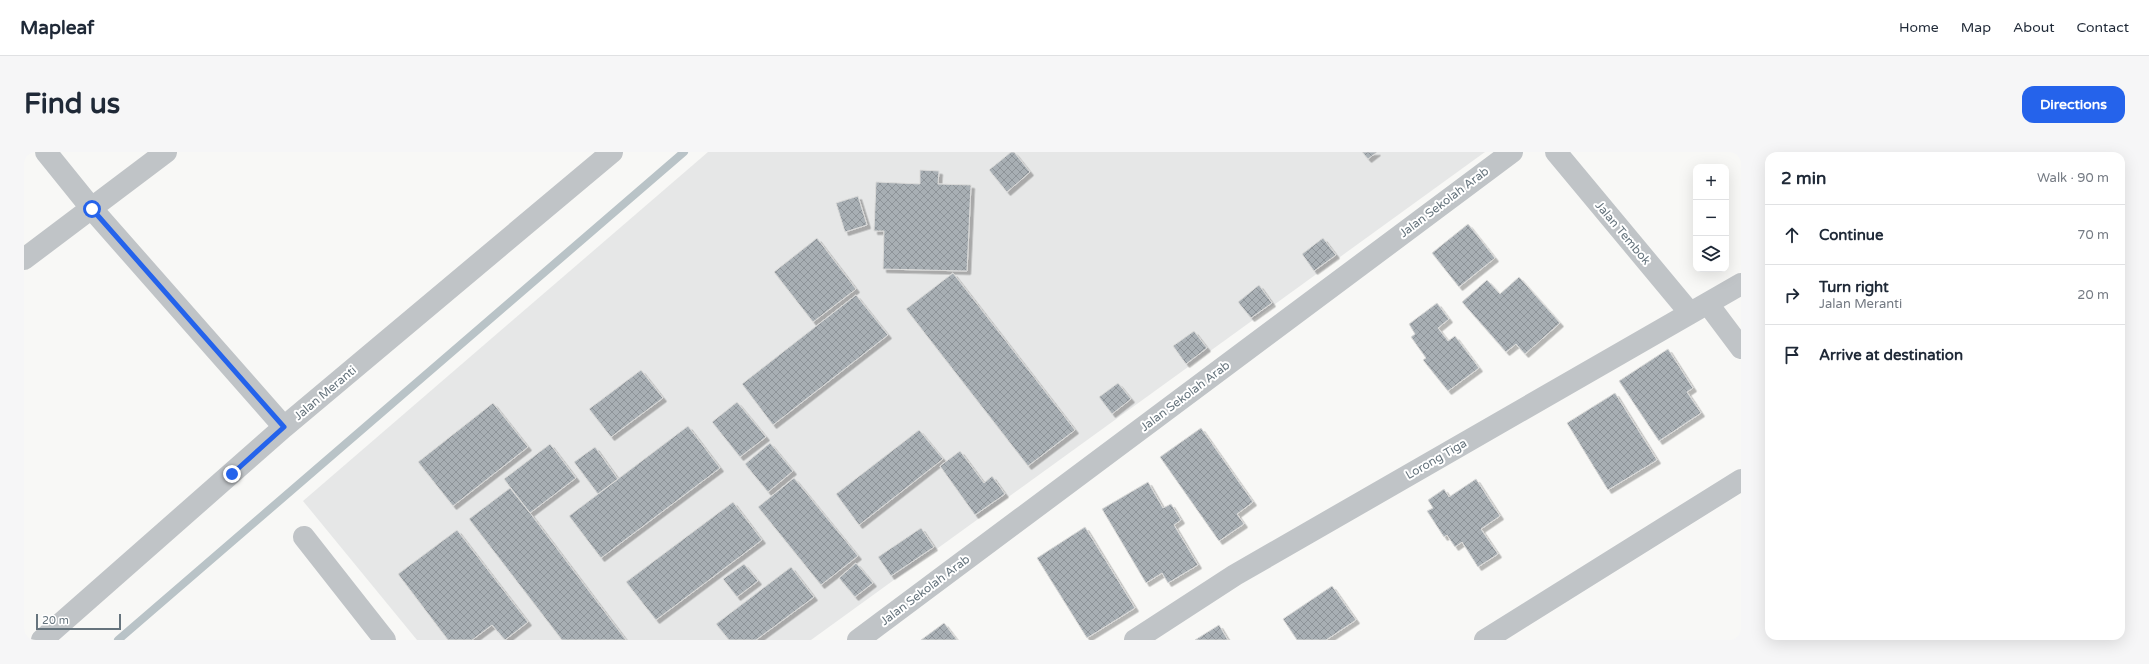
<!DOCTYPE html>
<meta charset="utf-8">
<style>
body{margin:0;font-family:"Varela Round",sans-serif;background:#f6f6f7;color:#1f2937}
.controls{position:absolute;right:12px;top:12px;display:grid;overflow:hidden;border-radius:8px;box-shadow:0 4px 16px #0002}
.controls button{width:36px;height:36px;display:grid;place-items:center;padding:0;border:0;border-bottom:1px solid #e0e1e3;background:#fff;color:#1f2937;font:20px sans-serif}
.scale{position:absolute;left:12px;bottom:10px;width:85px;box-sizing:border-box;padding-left:4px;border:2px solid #66747d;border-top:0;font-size:11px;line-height:14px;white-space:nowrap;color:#66747d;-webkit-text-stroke:3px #fff;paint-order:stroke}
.stop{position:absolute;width:12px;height:12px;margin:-9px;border:3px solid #2563eb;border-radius:50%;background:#fff}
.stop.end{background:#2563eb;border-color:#fff;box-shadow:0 1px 4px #0008}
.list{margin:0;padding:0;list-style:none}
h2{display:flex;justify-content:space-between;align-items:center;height:52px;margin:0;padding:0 16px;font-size:17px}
h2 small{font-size:13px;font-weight:400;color:#747a83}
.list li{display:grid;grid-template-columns:26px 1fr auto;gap:12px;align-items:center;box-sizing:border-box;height:60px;padding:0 16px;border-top:1px solid #e0e1e3}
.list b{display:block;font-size:15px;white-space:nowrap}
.list p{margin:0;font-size:13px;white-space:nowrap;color:#747a83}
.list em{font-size:13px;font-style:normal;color:#747a83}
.icon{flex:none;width:22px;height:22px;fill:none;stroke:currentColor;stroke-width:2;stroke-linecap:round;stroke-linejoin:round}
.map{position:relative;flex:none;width:1717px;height:488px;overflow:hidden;border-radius:12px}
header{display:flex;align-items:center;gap:24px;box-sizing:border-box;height:56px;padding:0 20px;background:#fff;border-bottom:1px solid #e0e1e3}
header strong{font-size:19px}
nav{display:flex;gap:22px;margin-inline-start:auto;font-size:14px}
.intro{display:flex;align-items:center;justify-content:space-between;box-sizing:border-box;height:96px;padding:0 24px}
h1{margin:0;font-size:28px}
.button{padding:10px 18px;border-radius:12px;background:#2563eb;color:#fff;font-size:14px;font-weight:700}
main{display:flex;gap:24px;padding:0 24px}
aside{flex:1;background:#fff;border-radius:12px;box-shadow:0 4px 16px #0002}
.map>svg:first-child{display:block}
.built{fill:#e6e7e7}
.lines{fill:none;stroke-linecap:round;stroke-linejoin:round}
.stream{stroke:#b9c3c7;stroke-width:8}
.building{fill:url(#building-cross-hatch);stroke:#dadad9;filter:url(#shadow)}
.minor{stroke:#c0c4c7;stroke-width:22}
.route{stroke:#2563eb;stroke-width:5}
.labels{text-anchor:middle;stroke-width:4;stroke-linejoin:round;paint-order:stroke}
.street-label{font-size:12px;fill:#66747d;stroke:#fff}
</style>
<header>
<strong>Mapleaf</strong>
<nav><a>Home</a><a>Map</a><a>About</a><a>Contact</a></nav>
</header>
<div class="intro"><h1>Find us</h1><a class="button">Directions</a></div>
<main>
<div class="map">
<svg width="1717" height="488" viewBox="0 0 1717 488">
<defs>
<pattern id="building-cross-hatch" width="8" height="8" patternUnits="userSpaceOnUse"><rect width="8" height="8" fill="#a8afb4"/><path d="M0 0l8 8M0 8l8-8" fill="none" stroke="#8d9398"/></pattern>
<filter id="shadow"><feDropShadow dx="3.5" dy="3.5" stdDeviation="0" flood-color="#0004"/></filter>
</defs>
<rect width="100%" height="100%" fill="#f8f8f6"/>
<path class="built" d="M 684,0 L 1461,0 L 787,488 L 393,488 L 279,349 Z"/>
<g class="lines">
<path class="stream" d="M 94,488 L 660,0"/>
</g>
<path class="building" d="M 987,0 L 990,0 L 1006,20 L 983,40 L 965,18 Z
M 1338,0 L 1353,0 L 1344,7 Z
M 896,18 L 915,19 L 914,32 L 947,33 L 943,119 L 859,117 L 860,79 L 850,79 L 852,30 L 896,32 Z
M 834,44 L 843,73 L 821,80 L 812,51 Z
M 1444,72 L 1471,106 L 1435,135 L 1408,101 Z
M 793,86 L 832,137 L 789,170 L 750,120 Z
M 1299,86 L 1312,103 L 1290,119 L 1278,102 Z
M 929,121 L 1051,278 L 1004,314 L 882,157 Z
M 1495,125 L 1536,171 L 1501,202 L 1492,192 L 1482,200 L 1438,150 L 1463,128 L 1476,142 Z
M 1235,133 L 1248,151 L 1227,166 L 1214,150 Z
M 832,143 L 864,183 L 749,273 L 718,232 Z
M 1413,151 L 1425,167 L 1414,176 L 1424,189 L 1431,184 L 1455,216 L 1424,239 L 1399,208 L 1402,206 L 1387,185 L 1391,182 L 1385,172 Z
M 1170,179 L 1183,196 L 1162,212 L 1149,194 Z
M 1644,197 L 1669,236 L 1663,240 L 1677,261 L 1635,289 L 1595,229 Z
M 617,218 L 639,246 L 587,285 L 565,257 Z
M 1094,231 L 1107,247 L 1088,262 L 1075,245 Z
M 1591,241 L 1633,308 L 1584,338 L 1543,271 Z
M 713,250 L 742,285 L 716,305 L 688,270 Z
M 469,251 L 504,295 L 429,354 L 394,310 Z
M 664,274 L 696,316 L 577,406 L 545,364 Z
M 1177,276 L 1229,350 L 1213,362 L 1220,372 L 1195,389 L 1136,305 Z
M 895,278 L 919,307 L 835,373 L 812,342 Z
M 746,291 L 769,319 L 744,340 L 721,312 Z
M 526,292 L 552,326 L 506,361 L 480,327 Z
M 571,295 L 594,327 L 574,342 L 550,310 Z
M 936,299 L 960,331 L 968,324 L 981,342 L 951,363 L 916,314 Z
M 770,326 L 834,404 L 797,433 L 734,355 Z
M 1452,327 L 1476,364 L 1457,377 L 1474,402 L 1454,415 L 1438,390 L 1431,395 L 1423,383 L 1420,385 L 1403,359 L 1409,356 L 1404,348 L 1420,337 L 1425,345 Z
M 1124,330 L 1139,356 L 1147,352 L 1157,368 L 1150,373 L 1174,413 L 1144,431 L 1138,421 L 1122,431 L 1078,357 Z
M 486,336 L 506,361 L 602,488 L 538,488 L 445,367 Z
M 709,350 L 738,388 L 632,468 L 602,430 Z
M 1061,375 L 1111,456 L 1063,486 L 1013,406 Z
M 897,376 L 910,395 L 867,424 L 854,405 Z
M 433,378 L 504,470 L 481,488 L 468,473 L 448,488 L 424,488 L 374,422 Z
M 832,411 L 849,431 L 831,445 L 815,426 Z
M 720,412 L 734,429 L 713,445 L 699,427 Z
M 767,415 L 790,445 L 732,488 L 705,488 L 692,472 Z
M 1308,434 L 1332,468 L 1302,488 L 1273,488 L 1259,467 Z
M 920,471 L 933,488 L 897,488 Z
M 1195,473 L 1204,488 L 1171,488 Z"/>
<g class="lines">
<path class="minor" d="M 22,0 L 68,57 L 260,275
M 1532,0 L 1666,161
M 0,107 L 142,0
M 1684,152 L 1717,196
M 280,385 L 361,488
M 18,488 L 260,275 L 588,0
M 834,488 L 1488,0
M 1111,488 L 1211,423 L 1717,132
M 1461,488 L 1717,328"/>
</g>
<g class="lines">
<path class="route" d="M 68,57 L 260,275 L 208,322"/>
</g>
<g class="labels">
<g class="street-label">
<text transform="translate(1420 50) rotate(-37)" y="4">Jalan Sekolah Arab</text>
<text transform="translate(1599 81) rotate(50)" y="4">Jalan Tembok</text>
<text transform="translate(301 241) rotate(-40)" y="4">Jalan Meranti</text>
<text transform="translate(1161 244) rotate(-37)" y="4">Jalan Sekolah Arab</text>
<text transform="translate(1412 307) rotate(-30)" y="4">Lorong Tiga</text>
<text transform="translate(901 438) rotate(-37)" y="4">Jalan Sekolah Arab</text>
</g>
</g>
</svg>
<div class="controls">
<button>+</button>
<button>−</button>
<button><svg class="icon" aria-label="layers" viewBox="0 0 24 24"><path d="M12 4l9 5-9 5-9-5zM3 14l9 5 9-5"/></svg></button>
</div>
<div class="scale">20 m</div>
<div class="stop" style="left:68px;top:57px"></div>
<div class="stop end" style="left:208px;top:322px"></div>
</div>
<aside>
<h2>2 min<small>Walk · 90 m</small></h2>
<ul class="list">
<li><svg class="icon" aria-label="ahead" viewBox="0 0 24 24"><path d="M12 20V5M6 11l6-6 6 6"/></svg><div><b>Continue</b></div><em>70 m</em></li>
<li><svg class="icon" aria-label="right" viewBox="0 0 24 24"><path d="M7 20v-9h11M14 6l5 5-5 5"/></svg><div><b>Turn right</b><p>Jalan Meranti</p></div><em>20 m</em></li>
<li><svg class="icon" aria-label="arrive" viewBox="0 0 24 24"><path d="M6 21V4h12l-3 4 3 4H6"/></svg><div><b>Arrive at destination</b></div></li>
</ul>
</aside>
</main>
